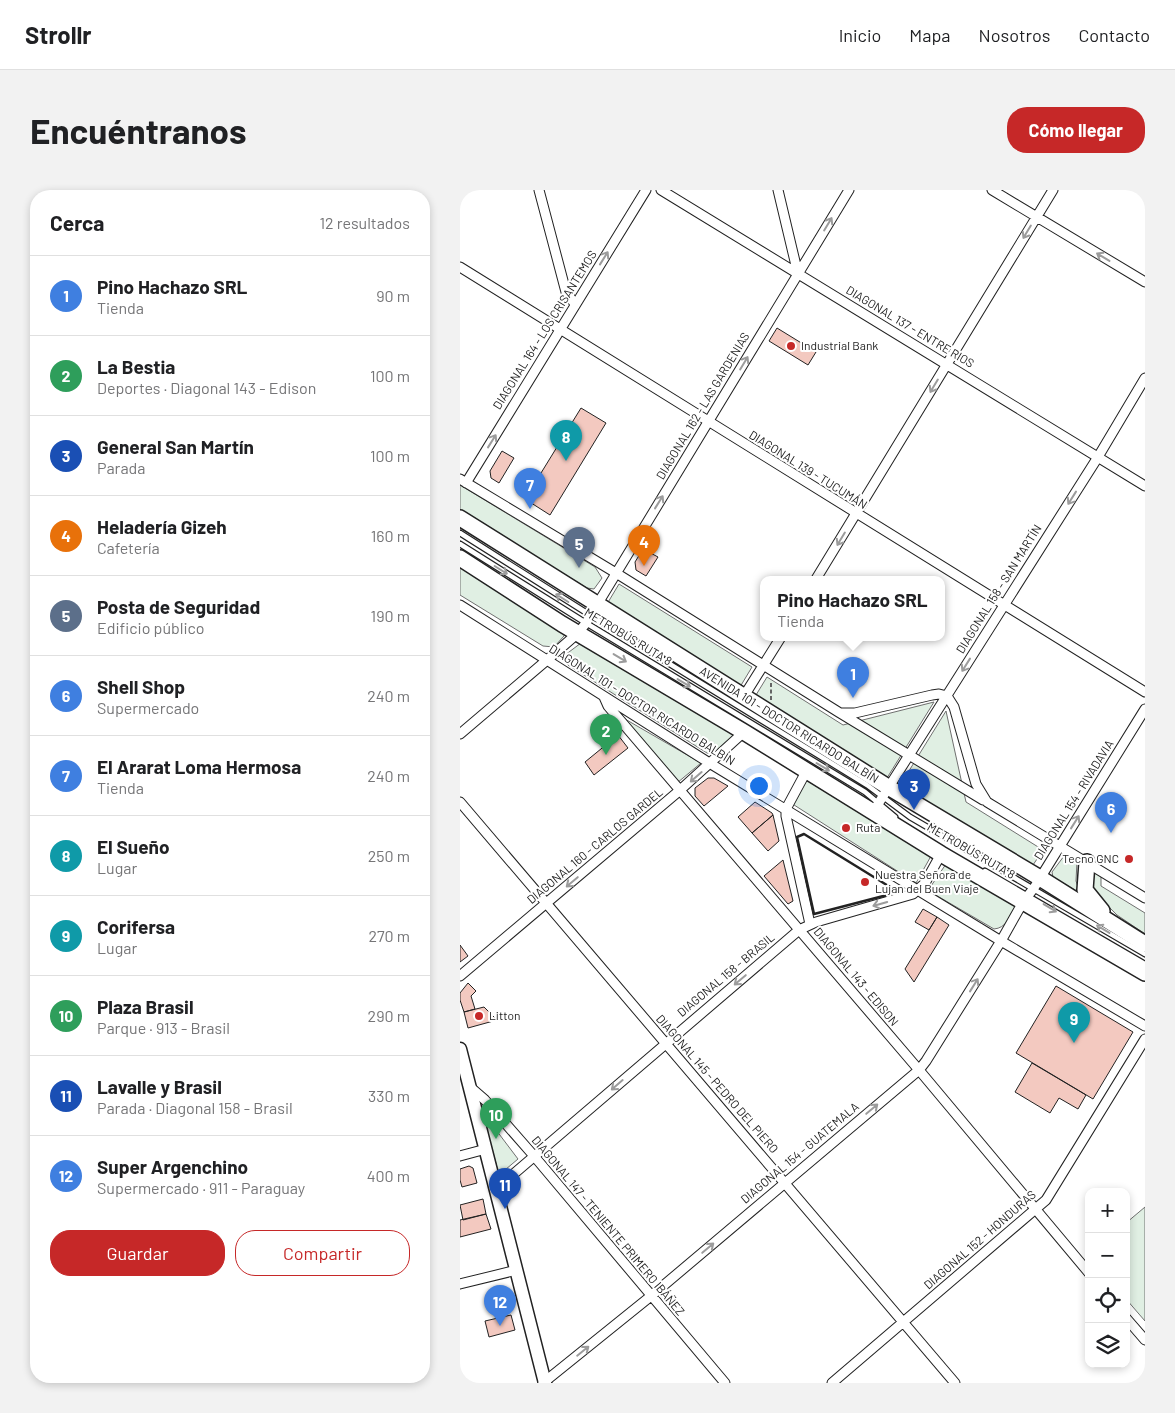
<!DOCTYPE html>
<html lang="es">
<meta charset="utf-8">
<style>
body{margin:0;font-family:Barlow,sans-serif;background:#f2f2f2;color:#202124}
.controls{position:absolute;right:15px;bottom:15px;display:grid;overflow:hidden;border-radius:10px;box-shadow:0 2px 8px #0003}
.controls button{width:45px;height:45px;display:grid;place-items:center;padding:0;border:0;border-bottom:1px solid #e0e0e0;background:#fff;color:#202124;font:25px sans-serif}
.you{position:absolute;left:298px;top:595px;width:18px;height:18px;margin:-12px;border:4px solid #fff;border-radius:50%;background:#1a73e8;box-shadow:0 0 0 8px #1a73e833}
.badge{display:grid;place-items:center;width:32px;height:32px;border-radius:50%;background:#c62828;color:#fff;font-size:16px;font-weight:700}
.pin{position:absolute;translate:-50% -41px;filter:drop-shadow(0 1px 2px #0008)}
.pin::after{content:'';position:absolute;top:26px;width:18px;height:15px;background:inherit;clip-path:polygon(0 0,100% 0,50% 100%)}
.popup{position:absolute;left:300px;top:386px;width:185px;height:65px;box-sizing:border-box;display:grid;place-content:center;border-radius:10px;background:#fff;filter:drop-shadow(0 1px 4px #0005);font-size:16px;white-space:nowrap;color:#757577}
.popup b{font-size:19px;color:#202124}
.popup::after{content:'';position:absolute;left:50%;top:100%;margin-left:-10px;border:10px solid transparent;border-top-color:#fff}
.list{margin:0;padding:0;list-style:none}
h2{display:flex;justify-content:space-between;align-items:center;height:65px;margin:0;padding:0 20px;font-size:21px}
h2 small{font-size:16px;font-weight:400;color:#757577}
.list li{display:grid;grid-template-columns:32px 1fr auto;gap:15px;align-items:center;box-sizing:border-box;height:80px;padding:0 20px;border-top:1px solid #e0e0e0}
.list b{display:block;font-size:19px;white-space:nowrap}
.list p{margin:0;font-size:16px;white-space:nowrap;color:#757577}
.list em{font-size:16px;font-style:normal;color:#757577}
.actions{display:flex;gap:10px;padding:15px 20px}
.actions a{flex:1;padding:11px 0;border:1px solid #c62828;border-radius:20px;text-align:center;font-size:18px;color:#c62828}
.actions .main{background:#c62828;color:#fff}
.icon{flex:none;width:28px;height:28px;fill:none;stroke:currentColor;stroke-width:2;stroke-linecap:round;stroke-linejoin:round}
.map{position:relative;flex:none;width:685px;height:1193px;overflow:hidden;border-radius:20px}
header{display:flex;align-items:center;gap:30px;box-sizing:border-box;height:70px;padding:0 25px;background:#fff;border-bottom:1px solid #e0e0e0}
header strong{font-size:24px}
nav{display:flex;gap:28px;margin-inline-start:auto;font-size:18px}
.intro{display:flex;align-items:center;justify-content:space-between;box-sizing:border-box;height:120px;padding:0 30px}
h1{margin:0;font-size:35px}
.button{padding:12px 22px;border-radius:20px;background:#c62828;color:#fff;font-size:18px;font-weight:700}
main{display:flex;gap:30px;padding:0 30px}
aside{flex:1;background:#fff;border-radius:20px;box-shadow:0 2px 8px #0003}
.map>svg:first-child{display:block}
.green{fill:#e0efe3;stroke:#6f6f6f}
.building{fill:#f3c9c0;stroke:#222}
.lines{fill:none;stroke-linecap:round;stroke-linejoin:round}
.lane-casing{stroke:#222;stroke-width:7}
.street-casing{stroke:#222;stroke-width:11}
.secondary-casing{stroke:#222;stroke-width:15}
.primary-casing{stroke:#222;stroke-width:18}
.path{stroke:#646464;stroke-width:2;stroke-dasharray:4 2.5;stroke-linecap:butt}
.lane{stroke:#fff;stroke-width:4.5}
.street{stroke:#fff;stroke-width:9}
.secondary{stroke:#fff;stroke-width:12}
.primary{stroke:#fff;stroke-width:15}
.wall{stroke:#222;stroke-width:2.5}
.oneway{stroke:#9c9c9c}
.poi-dot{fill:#c62828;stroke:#fff;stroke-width:2}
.labels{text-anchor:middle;stroke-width:4;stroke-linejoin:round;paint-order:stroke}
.street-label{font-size:12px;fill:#222;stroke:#fff}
.poi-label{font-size:12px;fill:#222;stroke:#fff;text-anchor:start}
</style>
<header>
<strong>Strollr</strong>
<nav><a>Inicio</a><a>Mapa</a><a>Nosotros</a><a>Contacto</a></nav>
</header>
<div class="intro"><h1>Encuéntranos</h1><a class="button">Cómo llegar</a></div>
<main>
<aside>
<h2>Cerca<small>12 resultados</small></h2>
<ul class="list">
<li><span class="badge" style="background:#3f7fe0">1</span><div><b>Pino Hachazo SRL</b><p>Tienda</p></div><em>90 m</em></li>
<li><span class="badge" style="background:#2e9e5b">2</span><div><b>La Bestia</b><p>Deportes · Diagonal 143 - Edison</p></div><em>100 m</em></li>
<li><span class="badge" style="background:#1a4fb4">3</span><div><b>General San Martín</b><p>Parada</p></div><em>100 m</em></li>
<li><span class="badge" style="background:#e8710a">4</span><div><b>Heladería Gizeh</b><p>Cafetería</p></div><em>160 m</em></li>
<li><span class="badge" style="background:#5c6f8a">5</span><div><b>Posta de Seguridad</b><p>Edificio público</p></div><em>190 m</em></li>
<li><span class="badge" style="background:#3f7fe0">6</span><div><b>Shell Shop</b><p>Supermercado</p></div><em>240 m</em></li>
<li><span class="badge" style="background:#3f7fe0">7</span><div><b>El Ararat Loma Hermosa</b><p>Tienda</p></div><em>240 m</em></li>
<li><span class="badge" style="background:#0f9aa8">8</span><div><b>El Sueño</b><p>Lugar</p></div><em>250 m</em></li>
<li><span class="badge" style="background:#0f9aa8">9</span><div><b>Corifersa</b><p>Lugar</p></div><em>270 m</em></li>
<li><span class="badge" style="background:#2e9e5b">10</span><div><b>Plaza Brasil</b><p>Parque · 913 - Brasil</p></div><em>290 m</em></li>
<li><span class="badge" style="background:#1a4fb4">11</span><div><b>Lavalle y Brasil</b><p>Parada · Diagonal 158 - Brasil</p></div><em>330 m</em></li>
<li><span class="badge" style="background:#3f7fe0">12</span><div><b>Super Argenchino</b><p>Supermercado · 911 - Paraguay</p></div><em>400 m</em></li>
</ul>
<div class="actions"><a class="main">Guardar</a><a>Compartir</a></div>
</aside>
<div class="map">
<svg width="685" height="1193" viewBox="0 0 685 1193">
<rect width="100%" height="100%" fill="#fff"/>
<path class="green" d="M 0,295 L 135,377 L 142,388 L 134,399 L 127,398 L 0,320 Z
M 0,376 L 105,443 L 104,446 L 94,457 L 83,456 L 0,405 Z
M 159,394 L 292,477 L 280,497 L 147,414 Z
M 121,453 L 273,542 L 273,548 L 254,564 L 247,563 L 108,475 L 104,470 L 105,465 Z
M 307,487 L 383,535 L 474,512 L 427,588 L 296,505 Z
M 486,521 L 506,612 L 583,660 L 571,678 L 439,597 Z
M 165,529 L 241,573 L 217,593 Z
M 346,590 L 471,666 L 456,693 L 331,613 Z
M 604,666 L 610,666 L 617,671 L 616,691 L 620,703 L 593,687 L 592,682 Z
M 486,674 L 554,715 L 555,718 C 550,727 546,738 534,739 L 474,704 L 471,696 Z
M 635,681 L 641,685 L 641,696 L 685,723 L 685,744 L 657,725 L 631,699 L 629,684 Z
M 27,928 L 58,969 L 39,985 L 24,929 Z
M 685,1017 L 685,1131 L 666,1109 L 666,1033 Z"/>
<path class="building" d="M 317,138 L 356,162 L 348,175 L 309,151 Z
M 121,218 L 146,233 L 90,325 L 65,309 Z
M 42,261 L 54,268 L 39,293 L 31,288 L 30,281 Z
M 183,359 L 198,367 L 186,386 L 176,380 L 175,372 Z
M 158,545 L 168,558 L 134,585 L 125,572 Z
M 248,588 L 254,588 L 268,596 L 244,616 L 235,606 L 235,598 Z
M 295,612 L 312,623 L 313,625 L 292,643 L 278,627 Z
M 313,625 L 319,651 L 308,661 L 292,643 Z
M 323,670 L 333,711 L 328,714 L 304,686 Z
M 463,719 L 477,727 L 469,740 L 455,732 Z
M 477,727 L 489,735 L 454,792 L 445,779 Z
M 0,755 L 8,766 L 0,772 Z
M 8,793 L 16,801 L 11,806 L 15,819 L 4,822 L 0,810 L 0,803 Z
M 596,796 L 673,842 L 633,909 L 556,863 Z
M 24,817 L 37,830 L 8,838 L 4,822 Z
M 572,873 L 626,905 L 618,919 L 599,908 L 590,923 L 555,902 Z
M 9,976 L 13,978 L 17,993 L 2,997 L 0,990 L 0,979 Z
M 23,1009 L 26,1024 L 3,1030 L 0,1015 Z
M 26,1024 L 31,1039 L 0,1047 L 0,1030 Z
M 51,1125 L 55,1140 L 29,1147 L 25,1131 Z"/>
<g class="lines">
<g class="lane-casing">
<path id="lane" d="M 0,343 L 130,425 L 407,595 L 450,627 L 685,764
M 0,354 L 126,433 L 405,602 L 435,627
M 525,681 L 685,774"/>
</g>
<g class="street-casing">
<path id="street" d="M 79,0 L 106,102 L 115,114
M 201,0 L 685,296
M 318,0 L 338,84
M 532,0 L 685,92
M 0,77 L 685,502
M 0,289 L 156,383 L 380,523 L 395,523 L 472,505 L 479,504 L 487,506 L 494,517 L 516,594 L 527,612 L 685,708
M 6,293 L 186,0
M 356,389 L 593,0
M 0,415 L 251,574 L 541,751 L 685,836
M 284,506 L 321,447
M 144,507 L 148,516 L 459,880 L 629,1083
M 380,523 L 523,610
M 0,544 L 87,470 L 118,443 L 126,433 L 389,0
M 347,580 L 326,619 L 326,626 L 350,734
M 0,612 L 495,1193
M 413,622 L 638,267 L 685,188
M 0,786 L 219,601 L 284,542
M 10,897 L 25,910 L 74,966 L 265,1193
M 0,966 L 26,959
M 36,999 L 339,740 L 356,732 L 453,704 L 465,693 L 481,664
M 0,1094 L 57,1080
M 666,1128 L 685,1150
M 83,1193 L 191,1106 L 459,880 L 466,871 L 541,751 L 563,712 L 574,698 L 685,519
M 372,1193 L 586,1010 L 685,849"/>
</g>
<g class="secondary-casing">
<path id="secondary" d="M 0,859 L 85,1193"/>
</g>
<g class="primary-casing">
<path id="primary" d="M 0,328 L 428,597 L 580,688 L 685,754
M 0,368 L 102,434 L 284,542 L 481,664 L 685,783
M 627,672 L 625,700 L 642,721"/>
</g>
<path class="path" d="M 311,510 L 311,492"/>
<use href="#lane" class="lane"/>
<use href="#street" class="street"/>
<use href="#secondary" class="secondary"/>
<use href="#primary" class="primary"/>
<path class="wall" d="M 344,644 L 430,697 L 431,704 L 354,724 L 337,647 Z"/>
</g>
<defs><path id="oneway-shaft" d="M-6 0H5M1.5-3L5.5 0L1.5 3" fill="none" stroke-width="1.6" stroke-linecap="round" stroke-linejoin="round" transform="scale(1.25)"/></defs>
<g class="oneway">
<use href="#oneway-shaft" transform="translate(368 34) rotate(-59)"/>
<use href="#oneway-shaft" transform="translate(567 42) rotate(121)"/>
<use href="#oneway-shaft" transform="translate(643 67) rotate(-149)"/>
<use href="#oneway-shaft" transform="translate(144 68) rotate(-58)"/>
<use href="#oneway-shaft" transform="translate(284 173) rotate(-59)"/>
<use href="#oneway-shaft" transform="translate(474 196) rotate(121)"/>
<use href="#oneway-shaft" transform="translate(32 251) rotate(-58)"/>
<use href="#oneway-shaft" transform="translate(612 308) rotate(122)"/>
<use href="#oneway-shaft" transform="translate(199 312) rotate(-58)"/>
<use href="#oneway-shaft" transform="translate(381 349) rotate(121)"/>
<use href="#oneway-shaft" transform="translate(41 380) rotate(32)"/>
<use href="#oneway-shaft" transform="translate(102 408) rotate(-148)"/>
<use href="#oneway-shaft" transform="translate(160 468) rotate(31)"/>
<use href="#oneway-shaft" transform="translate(506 475) rotate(122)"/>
<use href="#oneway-shaft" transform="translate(224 493) rotate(31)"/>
<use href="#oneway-shaft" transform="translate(363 577) rotate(31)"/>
<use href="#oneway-shaft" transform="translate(236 587) rotate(139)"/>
<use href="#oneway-shaft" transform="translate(615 632) rotate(-58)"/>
<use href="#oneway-shaft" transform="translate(112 692) rotate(140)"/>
<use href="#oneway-shaft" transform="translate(420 714) rotate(164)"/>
<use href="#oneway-shaft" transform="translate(590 718) rotate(31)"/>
<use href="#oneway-shaft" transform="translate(643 739) rotate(-149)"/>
<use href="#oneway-shaft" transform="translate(280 790) rotate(140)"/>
<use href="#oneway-shaft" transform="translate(514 795) rotate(-58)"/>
<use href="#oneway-shaft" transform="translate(157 895) rotate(139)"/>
<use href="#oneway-shaft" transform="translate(412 919) rotate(-40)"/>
<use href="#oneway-shaft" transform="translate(248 1058) rotate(-40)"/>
<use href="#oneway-shaft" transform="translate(123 1161) rotate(-39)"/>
</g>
<g class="poi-dot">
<circle cx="331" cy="156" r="5"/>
<circle cx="386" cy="638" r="5"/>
<circle cx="669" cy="669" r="5"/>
<circle cx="405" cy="692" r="5"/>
<circle cx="19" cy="826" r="5"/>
</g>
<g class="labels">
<g class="street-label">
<text transform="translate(450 137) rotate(31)" y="4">DIAGONAL 137 - ENTRE RIOS</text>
<text transform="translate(85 140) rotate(-58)" y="4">DIAGONAL 164 - LOS CRISANTEMOS</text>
<text transform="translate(243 216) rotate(-59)" y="4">DIAGONAL 162 - LAS GARDENIAS</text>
<text transform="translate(348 280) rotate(32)" y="4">DIAGONAL 139 - TUCUMÁN</text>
<text transform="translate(539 399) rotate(-58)" y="4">DIAGONAL 158 - SAN MARTÍN</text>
<text transform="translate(168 447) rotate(31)" y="4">METROBÚS RUTA 8</text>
<text transform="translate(182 515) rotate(32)" y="4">DIAGONAL 101 - DOCTOR RICARDO BALBÍN</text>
<text transform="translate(329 535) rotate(32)" y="4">AVENIDA 101 - DOCTOR RICARDO BALBÍN</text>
<text transform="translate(614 610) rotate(-58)" y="4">DIAGONAL 154 - RIVADAVIA</text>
<text transform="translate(135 656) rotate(-40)" y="4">DIAGONAL 160 - CARLOS GARDEL</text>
<text transform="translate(511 661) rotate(30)" y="4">METROBÚS RUTA 8</text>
<text transform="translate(266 785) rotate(-40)" y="4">DIAGONAL 158 - BRASIL</text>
<text transform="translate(396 787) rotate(50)" y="4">DIAGONAL 143 - EDISON</text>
<text transform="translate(257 894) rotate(49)" y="4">DIAGONAL 145 - PEDRO DEL PIERO</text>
<text transform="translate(340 963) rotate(-40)" y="4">DIAGONAL 154 - GUATEMALA</text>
<text transform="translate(148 1036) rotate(50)" y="4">DIAGONAL 147 - TENIENTE PRIMERO IBÁÑEZ</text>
<text transform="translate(520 1050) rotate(-41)" y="4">DIAGONAL 152 - HONDURAS</text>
</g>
<g class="poi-label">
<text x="341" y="160">Industrial Bank</text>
<text x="396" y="642">Ruta</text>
<text x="659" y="673" text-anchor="end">Tecno GNC</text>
<text x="415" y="689">Nuestra Señora de<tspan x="415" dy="14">Lujan del Buen Viaje</tspan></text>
<text x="29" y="830">Litton</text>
</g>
</g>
</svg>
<div class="controls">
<button>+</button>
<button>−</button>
<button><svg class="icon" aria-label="locate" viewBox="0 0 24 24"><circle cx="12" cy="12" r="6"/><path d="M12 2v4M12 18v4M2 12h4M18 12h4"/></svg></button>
<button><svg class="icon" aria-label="layers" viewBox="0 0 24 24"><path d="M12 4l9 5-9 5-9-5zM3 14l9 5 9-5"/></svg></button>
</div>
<div class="you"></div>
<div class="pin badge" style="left:393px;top:508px;background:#3f7fe0">1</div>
<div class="popup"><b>Pino Hachazo SRL</b>Tienda</div>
<div class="pin badge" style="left:146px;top:565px;background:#2e9e5b">2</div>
<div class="pin badge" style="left:454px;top:620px;background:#1a4fb4">3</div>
<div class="pin badge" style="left:184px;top:376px;background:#e8710a">4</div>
<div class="pin badge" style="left:119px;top:378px;background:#5c6f8a">5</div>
<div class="pin badge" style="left:651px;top:643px;background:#3f7fe0">6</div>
<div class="pin badge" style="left:70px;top:319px;background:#3f7fe0">7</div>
<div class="pin badge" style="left:106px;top:271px;background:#0f9aa8">8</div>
<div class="pin badge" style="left:614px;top:853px;background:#0f9aa8">9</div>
<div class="pin badge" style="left:36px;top:949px;background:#2e9e5b">10</div>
<div class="pin badge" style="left:45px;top:1019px;background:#1a4fb4">11</div>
<div class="pin badge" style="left:40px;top:1136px;background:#3f7fe0">12</div>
</div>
</main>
